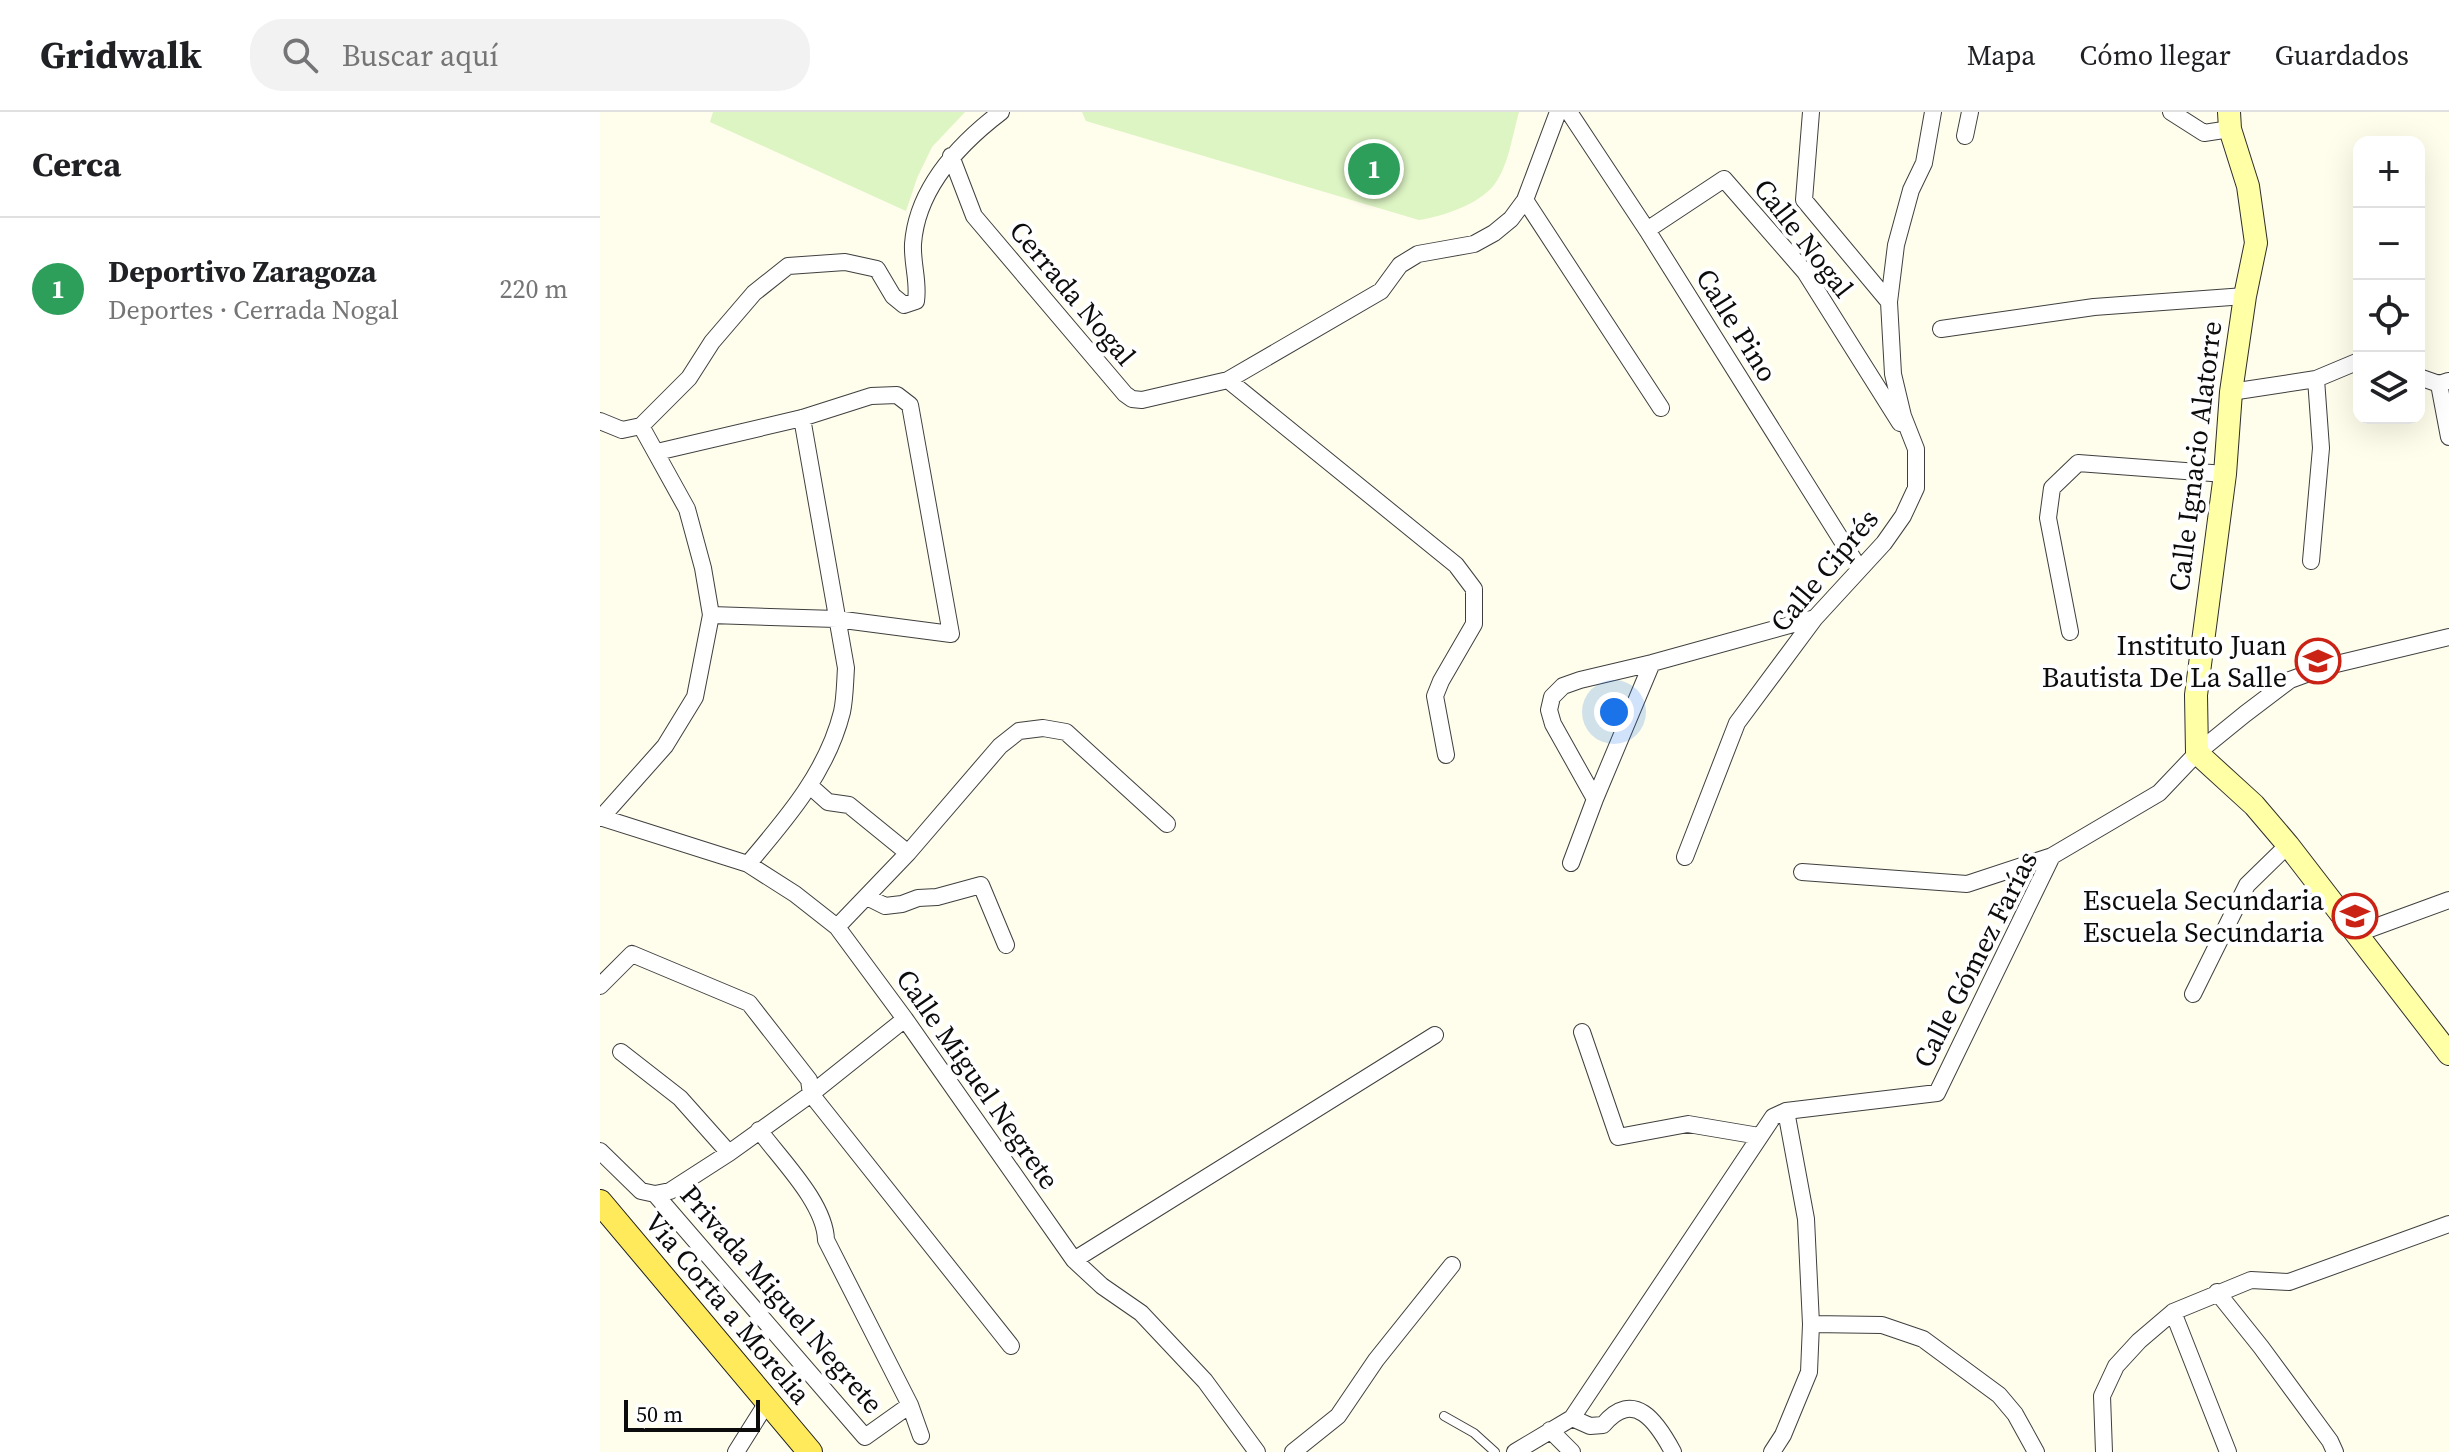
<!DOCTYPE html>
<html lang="es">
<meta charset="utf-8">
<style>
body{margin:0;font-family:"Source Serif 4",serif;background:#f2f2f2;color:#202124}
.controls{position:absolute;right:24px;top:24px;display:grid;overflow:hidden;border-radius:16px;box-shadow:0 8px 32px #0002}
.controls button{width:72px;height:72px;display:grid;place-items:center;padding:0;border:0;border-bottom:2px solid #e0e0e0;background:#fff;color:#202124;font:40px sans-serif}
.scale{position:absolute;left:24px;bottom:20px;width:136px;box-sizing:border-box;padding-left:8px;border:4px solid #0c0c0c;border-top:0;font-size:22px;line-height:28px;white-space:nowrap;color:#0c0c0c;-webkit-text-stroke:6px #fff;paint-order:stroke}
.you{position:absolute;left:1014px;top:600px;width:28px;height:28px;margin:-20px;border:6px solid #fff;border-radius:50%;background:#1a73e8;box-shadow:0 0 0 12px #1a73e833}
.badge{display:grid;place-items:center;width:52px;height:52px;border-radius:50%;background:#ca2316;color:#fff;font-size:26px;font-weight:700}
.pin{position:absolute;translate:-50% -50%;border:4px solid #fff;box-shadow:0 2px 8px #0006}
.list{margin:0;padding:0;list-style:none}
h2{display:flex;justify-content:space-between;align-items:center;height:104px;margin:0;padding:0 32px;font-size:34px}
h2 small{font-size:26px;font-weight:400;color:#757577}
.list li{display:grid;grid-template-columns:52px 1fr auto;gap:24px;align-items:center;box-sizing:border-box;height:144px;padding:0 32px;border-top:2px solid #e0e0e0}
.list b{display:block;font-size:30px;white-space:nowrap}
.list p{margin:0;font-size:26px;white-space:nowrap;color:#757577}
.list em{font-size:26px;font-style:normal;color:#757577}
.icon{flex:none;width:44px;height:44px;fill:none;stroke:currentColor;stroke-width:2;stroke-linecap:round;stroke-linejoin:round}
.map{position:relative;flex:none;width:1849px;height:1340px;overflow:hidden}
header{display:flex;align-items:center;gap:48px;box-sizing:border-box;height:112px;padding:0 40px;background:#fff;border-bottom:2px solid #e0e0e0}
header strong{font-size:38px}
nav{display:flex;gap:44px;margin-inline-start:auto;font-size:28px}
.search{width:560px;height:72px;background:#f2f2f2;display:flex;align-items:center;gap:20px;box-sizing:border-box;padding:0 28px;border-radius:32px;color:#757577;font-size:30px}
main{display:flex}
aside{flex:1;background:#fff}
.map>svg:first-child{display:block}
.pitch{fill:#ddf4c3}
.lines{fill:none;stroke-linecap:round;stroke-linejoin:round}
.lane-casing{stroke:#3f3f3f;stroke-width:10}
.street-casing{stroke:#3f3f3f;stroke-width:18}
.secondary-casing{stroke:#2e2e2e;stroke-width:24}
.primary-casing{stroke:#1d1d1d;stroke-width:26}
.lane{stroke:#fff;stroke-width:8}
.street{stroke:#fff;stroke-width:16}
.secondary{stroke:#ffffa6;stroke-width:22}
.primary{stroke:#ffea5b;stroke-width:24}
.labels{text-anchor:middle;stroke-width:8;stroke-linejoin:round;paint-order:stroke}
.street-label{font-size:28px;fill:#0c0c0c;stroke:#fff}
.poi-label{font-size:28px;fill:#0c0c0c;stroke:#fff;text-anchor:end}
</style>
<header>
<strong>Gridwalk</strong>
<div class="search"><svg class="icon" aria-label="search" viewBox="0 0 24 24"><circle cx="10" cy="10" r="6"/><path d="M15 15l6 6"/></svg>Buscar aquí</div>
<nav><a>Mapa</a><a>Cómo llegar</a><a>Guardados</a></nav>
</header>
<main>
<aside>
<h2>Cerca<small></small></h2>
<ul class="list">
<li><span class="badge" style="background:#2e9e5b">1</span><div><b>Deportivo Zaragoza</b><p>Deportes · Cerrada Nogal</p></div><em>220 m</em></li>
</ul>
</aside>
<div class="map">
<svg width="1849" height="1340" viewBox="0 0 1849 1340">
<rect width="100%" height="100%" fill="#fffdeb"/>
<path class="pitch" d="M 113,0 L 365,0 L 332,35 L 317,66 L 306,99 L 110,10 Z
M 482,0 L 919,0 C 912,24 909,53 894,73 C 878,93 843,104 819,108 L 486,9 Z"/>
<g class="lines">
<g class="lane-casing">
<path id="lane" d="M 844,1304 L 874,1321 L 895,1340"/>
</g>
<g class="street-casing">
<path id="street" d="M 969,0 L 1047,118 L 1259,456
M 1211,0 L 1204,88 L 1289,190
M 1571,0 L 1604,21 L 1630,17
M 1365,24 L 1370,0
M 351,44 L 374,104 L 525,282 L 532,287 L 542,288 L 628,268 L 781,179 L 800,153 L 818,142 L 874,132 L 894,121 L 911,107 L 925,88 L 958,0
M 925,88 L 1061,296
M 1047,118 L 1124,67 L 1205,160 L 1300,311
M 1341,217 L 1494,195 L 1645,184
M 1819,265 L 1839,272 L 1848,269
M 628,268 L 856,453 L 874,477 L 874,512 L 841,569 L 835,584 L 846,643
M 1839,272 L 1849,325
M 1631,280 L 1716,267 L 1759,249
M 0,309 L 22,318 L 41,314 L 89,266 L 112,230 L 154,181 L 188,154 L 245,150 L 277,157 L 293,184 L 304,193 L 316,189 C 319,170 312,152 313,132 C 317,76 359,32 401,0
M 57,340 L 202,306 L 271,284 L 297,283 L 310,293 L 351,522 L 236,507 L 111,503
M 1711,449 L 1721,336 L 1716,267
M 1470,520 L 1448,406 L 1452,376 L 1478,351 L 1625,362
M 210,674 L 228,690 L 249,693 L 308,741
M 995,687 L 953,612 L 949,598 L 952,585 L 963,574 L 980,568 L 1052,551 L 1215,506
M 0,705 L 148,752 L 195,782 L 237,815 L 305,907 L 474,1148 L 502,1174 L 541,1201 L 605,1269 L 657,1340
M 1,706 L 65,634 L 95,585 L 111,503 L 103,456 L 87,397 L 41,314
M 1085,745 L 1137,611 L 1215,506 L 1284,431 L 1303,404 L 1316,376 L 1316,337 L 1303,304 L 1293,262 L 1289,190 L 1296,133 L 1311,78 L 1324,51 L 1333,0
M 971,751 L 995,687 L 1052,551
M 148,752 C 187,706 227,660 242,600 C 245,586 245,570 246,556 L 202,306
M 1202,760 L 1367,772 L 1452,744
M 267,785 L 285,794 L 302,792 L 318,786 L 337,785 L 381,773 L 406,833
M 237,815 L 308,741 L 400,634 L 419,619 L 443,616 L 466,620 L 567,712
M 1756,822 L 1849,788
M 0,874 L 32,842 L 149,891 L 209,968 L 211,982 L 411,1234
M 1593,882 L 1647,773 L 1688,733
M 982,920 L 1018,1025 L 1088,1012 L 1159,1024
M 21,940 L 80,986 L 129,1041
M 159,1018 C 181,1048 225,1091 226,1128 L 310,1293 L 321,1324
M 0,1039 L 41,1079 L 55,1082 L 70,1079 L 129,1041 L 211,982 L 305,907
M 55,1082 L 265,1325 L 310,1293
M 474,1148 L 835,923
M 1617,1180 L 1661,1235 L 1730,1329 L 1735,1340
M 1573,1200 L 1628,1340
M 1211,1212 L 1282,1213 L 1323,1227 L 1399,1283 L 1415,1302 L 1436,1340
M 972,1306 L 990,1314 L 1003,1313 C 1034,1276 1057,1310 1073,1340
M 950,1318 L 972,1340
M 136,1340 L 168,1289
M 693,1340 L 738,1304 L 776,1248 L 852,1153
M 915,1340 L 972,1306 L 1173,1005 L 1186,999 L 1337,981 L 1452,744 L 1559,681 L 1597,641 L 1645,602 L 1690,568 L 1728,554 L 1849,525
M 1172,1340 L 1183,1323 L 1209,1260 L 1211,1212 L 1206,1107 L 1186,999
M 1504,1340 L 1502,1284 L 1516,1254 L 1539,1229 L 1573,1200 L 1651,1168 L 1689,1170 L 1849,1112"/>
</g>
<g class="secondary-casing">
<path id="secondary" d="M 1629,0 L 1630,17 L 1648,74 L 1656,131 L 1645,184 L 1631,280 L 1625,362 L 1596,583 L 1597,641 L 1654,693 L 1688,733 L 1849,942"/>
</g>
<g class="primary-casing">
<path id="primary" d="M 0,1090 L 210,1340"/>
</g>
<use href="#lane" class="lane"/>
<use href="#street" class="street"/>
<use href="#secondary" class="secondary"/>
<use href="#primary" class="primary"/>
</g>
<defs>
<g id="school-ring" transform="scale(2.3)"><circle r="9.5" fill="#fff" stroke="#ca2316" stroke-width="1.5"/><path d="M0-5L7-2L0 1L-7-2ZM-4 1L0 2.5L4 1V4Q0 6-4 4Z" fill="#ca2316"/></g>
</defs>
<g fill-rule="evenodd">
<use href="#school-ring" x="1718" y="549"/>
<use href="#school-ring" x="1755" y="804"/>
</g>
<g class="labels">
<g class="street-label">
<text transform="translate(1204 126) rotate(52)" y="10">Calle Nogal</text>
<text transform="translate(473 181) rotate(50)" y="10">Cerrada Nogal</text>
<text transform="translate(1137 213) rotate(58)" y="10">Calle Pino</text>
<text transform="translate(1595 344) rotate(-83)" y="10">Calle Ignacio Alatorre</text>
<text transform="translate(1224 458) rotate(-50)" y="10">Calle Ciprés</text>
<text transform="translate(1375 847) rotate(-63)" y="10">Calle Gómez Farías</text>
<text transform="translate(378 967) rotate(55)" y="10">Calle Miguel Negrete</text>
<text transform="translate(182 1187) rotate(49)" y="10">Privada Miguel Negrete</text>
<text transform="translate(128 1196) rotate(50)" y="10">Via Corta a Morelia</text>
</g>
<g class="poi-label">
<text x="1687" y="543">Instituto Juan<tspan x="1687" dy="32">Bautista De La Salle</tspan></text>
<text x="1724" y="798">Escuela Secundaria<tspan x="1724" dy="32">Escuela Secundaria</tspan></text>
</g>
</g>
</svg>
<div class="controls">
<button>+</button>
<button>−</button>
<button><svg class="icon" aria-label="locate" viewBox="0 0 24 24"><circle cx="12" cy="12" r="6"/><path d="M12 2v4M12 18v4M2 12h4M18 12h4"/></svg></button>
<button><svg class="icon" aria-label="layers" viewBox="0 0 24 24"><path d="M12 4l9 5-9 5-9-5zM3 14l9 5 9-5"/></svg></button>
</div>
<div class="scale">50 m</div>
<div class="you"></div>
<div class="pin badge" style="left:774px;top:57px;background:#2e9e5b">1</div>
</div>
</main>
